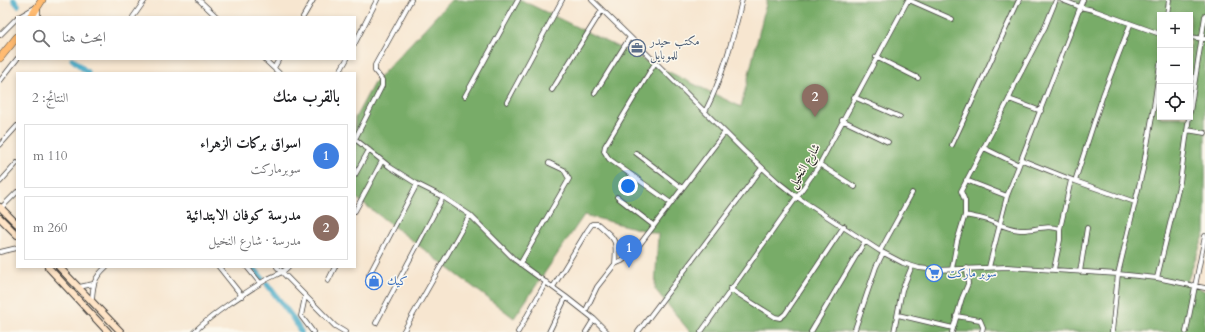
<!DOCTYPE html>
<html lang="ar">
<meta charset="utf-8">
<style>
body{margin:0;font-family:Cardo,Amiri,serif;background:#f6f6f6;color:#202124;direction:rtl}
.controls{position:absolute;right:12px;top:12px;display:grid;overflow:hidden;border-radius:0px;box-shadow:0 2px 6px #0003}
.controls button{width:36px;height:36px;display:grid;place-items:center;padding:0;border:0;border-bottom:1px solid #e0e0e0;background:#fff;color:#202124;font:20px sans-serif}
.you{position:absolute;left:628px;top:186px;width:14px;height:14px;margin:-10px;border:3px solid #fff;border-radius:50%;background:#1a73e8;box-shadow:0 0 0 6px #1a73e833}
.badge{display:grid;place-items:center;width:26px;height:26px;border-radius:50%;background:#0b8043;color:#fff;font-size:13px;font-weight:700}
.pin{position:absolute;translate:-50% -33px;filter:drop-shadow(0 1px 2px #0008)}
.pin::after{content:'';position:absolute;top:21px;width:14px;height:12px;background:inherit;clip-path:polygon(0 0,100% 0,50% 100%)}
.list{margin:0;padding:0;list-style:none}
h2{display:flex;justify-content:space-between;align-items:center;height:52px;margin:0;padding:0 16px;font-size:17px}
h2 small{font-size:13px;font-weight:400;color:#757577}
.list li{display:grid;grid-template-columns:26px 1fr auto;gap:12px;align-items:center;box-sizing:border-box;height:64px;margin:0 8px 8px;padding:0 8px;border:1px solid #e0e0e0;border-radius:0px}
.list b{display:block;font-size:15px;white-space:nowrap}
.list p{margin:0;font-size:13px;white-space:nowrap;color:#757577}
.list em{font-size:13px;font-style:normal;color:#757577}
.icon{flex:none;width:22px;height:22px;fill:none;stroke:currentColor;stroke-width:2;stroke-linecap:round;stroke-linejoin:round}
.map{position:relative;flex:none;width:1205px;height:332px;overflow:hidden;direction:ltr}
.search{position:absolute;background:#fff;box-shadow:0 2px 6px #0003;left:16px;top:16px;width:340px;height:44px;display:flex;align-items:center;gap:10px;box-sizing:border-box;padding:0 14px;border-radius:0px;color:#757577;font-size:15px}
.panel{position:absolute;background:#fff;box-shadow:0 2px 6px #0003;left:16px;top:72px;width:340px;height:196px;border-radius:0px;direction:rtl}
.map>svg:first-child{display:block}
.forest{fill:#78ac68;stroke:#4a6442;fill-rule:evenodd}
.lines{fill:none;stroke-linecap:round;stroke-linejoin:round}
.canal{stroke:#48abc7;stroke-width:5.5}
.street-casing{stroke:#3d3a37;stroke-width:5.5}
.secondary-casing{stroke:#3d3a37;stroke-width:8}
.primary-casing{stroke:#3d3a37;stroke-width:8}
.street{stroke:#fff;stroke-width:4}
.secondary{stroke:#ffe4c6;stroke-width:6}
.primary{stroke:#ffbb71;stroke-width:7}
.labels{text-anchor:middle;stroke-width:3;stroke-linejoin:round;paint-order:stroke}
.service-label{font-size:12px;fill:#4e5e75;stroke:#fbf7ec;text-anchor:start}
.street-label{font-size:12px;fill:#1c1c1c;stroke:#fbf7ec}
.shop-label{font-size:12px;fill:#366cbe;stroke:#fbf7ec;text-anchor:start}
</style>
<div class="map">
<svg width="1205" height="332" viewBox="0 0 1205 332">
<rect width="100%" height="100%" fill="#fbf7ec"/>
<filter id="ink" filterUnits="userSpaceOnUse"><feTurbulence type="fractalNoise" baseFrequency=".025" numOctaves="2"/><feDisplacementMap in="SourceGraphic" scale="8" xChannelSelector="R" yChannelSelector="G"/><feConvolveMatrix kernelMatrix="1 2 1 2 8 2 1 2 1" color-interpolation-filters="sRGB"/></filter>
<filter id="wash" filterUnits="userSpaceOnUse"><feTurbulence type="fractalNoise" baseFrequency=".012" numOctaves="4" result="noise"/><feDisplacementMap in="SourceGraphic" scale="16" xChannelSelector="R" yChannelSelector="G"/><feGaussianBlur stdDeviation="0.9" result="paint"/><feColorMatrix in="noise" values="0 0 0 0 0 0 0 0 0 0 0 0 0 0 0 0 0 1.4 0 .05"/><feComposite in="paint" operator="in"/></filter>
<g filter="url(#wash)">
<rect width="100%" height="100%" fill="#f7e6d0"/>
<path class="forest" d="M 451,0 L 521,0 L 741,107 L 767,0 L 1205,0 L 1205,233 L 1187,282 L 1205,291 L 1205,332 L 690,332 L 655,289 L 658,234 L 584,215 L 514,318 L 355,197 L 355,118 L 374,83 ZM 1160,15 L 1190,15 L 1190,117 L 1160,117 Z"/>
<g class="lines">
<path class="canal" d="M 14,0 L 18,5
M 72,59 L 88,73
M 253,267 L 262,278
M 267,284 L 292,317 L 301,332"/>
</g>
</g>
<g filter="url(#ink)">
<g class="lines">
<g class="street-casing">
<path id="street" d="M 199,0 L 217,17
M 592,0 L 630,37 L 744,151 L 778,182 L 797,197 L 880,251 L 903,263 L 919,268 L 937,270 L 1007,267 L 1118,274 L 1157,278 L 1205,288
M 909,0 L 952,19
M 1062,0 L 1080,7 L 1093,10 L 1160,34
M 1167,15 L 1169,0
M 19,17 L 38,6 L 38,17
M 133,17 L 145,0
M 303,17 L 313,0
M 0,35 L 17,18
M 1190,37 L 1205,39
M 355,43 L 377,0
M 876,57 L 918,78
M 264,59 L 279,73
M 655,63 L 605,146 L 604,151 L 609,159 L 671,203
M 274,68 L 279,59
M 339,73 L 347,59
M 0,81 L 17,59
M 552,90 L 602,10
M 595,93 L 630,37
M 465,96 L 518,0
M 854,97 L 900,117
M 1009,99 L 1041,111
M 507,102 L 562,0
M 705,112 C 723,76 733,39 742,0
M 1190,112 L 1205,16
M 842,120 L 888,142
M 1187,130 L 1205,133
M 355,139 L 390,167 L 417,184 L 443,197 L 470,215 L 515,260 L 566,297 L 594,319 L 607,332
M 355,139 L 382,86 L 382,80 L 375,71 L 375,65 L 411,0
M 0,145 L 17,126
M 952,145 L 1019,0
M 984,148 L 1019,165
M 636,153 L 682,188
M 1022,160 L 1075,181 L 1135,202
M 819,164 L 855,187
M 355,175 L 369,150
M 966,180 L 1007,196
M 1075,181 L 1103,95 L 1130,25
M 0,182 L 17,163
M 617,197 L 653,225
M 1,208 L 17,192
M 355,211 L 382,161
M 965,215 L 965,201 L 961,191 L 1009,99 L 1016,82 L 1045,27 L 1056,0
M 1060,229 L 1071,180
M 880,251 L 912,193
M 0,252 L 17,248
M 520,264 L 569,179 L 564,170 L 549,163
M 219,267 L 242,296
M 247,267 L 260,283
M 277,267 L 335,326 L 345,332
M 989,267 L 1007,196 L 1083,0
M 952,269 L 957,241 L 965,215 C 973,217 983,218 990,221 C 1000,225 1009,229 1020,230 C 1034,231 1046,224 1060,229 L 1060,240 L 1054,269
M 1080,272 L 1087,228
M 369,275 L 417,184
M 1157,278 L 1180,182 L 1189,117
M 328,281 L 335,267
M 79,287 L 93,284
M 553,287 L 587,231 L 592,224 L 598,224 C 616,240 617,239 615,264
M 730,289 L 775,317 L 780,318 L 785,314 L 844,226
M 305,297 L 301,316 L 313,332
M 92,300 C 93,284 94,278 106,267
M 585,312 L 597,287 L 615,264 L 622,261 L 634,252 L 725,132
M 898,315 L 953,328
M 956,316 L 980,320 L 983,327 L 982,332
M 376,323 L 443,197
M 194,332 C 215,312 240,296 264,281 C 273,275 281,275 288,267
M 403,332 L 470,215
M 518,332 L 546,282
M 549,332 L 566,297
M 586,332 L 594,319
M 638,332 L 762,168
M 701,332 L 818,167 L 908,0
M 811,332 L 865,241
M 854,332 L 876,267 L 883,253
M 894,332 L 902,290 L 912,266
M 952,332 L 962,298 L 968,284 L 967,268
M 1112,332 L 1118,274 L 1143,169 L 1154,106 L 1160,64
M 1186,332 L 1205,236"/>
</g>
<g class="secondary-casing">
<path id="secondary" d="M 0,207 L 17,224
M 0,218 L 17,235
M 48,267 L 108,332
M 59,267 L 121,332"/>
</g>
<g class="primary-casing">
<path id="primary" d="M 31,17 L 42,0
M 0,58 L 17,37"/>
</g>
<use href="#street" class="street"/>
<use href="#secondary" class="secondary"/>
<use href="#primary" class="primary"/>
</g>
</g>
<defs>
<g id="office-ring" transform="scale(0.9)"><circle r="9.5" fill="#fbf7ec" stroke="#5c6f8a" stroke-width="1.5"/><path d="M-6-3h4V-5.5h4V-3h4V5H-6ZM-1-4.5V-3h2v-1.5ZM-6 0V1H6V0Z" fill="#5c6f8a"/></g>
<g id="supermarket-ring" transform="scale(0.9)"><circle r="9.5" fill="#fbf7ec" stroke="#3f7fe0" stroke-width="1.5"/><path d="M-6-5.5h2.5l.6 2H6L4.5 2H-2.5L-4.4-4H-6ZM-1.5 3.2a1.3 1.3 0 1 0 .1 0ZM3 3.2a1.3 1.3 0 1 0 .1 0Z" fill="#3f7fe0"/></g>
<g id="shop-ring" transform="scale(0.9)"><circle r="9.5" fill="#fbf7ec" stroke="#3f7fe0" stroke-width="1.5"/><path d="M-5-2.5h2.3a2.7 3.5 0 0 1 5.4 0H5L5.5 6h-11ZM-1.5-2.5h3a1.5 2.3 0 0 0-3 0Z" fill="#3f7fe0"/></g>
</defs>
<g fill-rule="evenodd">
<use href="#office-ring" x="637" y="48"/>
<use href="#supermarket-ring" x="934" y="273"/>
<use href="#shop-ring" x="374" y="281"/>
</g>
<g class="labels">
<g class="service-label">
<text x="650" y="45">مكتب حيدر<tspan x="650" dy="14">للموبايل</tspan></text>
</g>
<g class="street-label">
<text transform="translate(804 166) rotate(-59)" y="4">شارع النخيل</text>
</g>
<g class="shop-label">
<text x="947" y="277">سوبر ماركت</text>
<text x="387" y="285">كيك</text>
</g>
</g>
</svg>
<div class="controls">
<button>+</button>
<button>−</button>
<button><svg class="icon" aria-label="locate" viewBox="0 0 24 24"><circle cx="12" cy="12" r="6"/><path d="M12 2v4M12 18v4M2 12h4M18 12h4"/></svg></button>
</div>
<div class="you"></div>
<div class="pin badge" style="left:629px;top:268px;background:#3f7fe0">1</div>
<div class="pin badge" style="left:815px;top:117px;background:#8d6e63">2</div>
<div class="search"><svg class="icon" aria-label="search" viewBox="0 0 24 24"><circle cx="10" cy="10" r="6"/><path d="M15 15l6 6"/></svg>ابحث هنا</div>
<section class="panel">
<h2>بالقرب منك<small>النتائج: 2</small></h2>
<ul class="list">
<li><span class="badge" style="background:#3f7fe0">1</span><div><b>اسواق بركات الزهراء</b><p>سوبرماركت</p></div><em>110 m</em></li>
<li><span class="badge" style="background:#8d6e63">2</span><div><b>مدرسة كوفان الابتدائية</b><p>مدرسة · شارع النخيل</p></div><em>260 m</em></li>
</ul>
</section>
</div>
